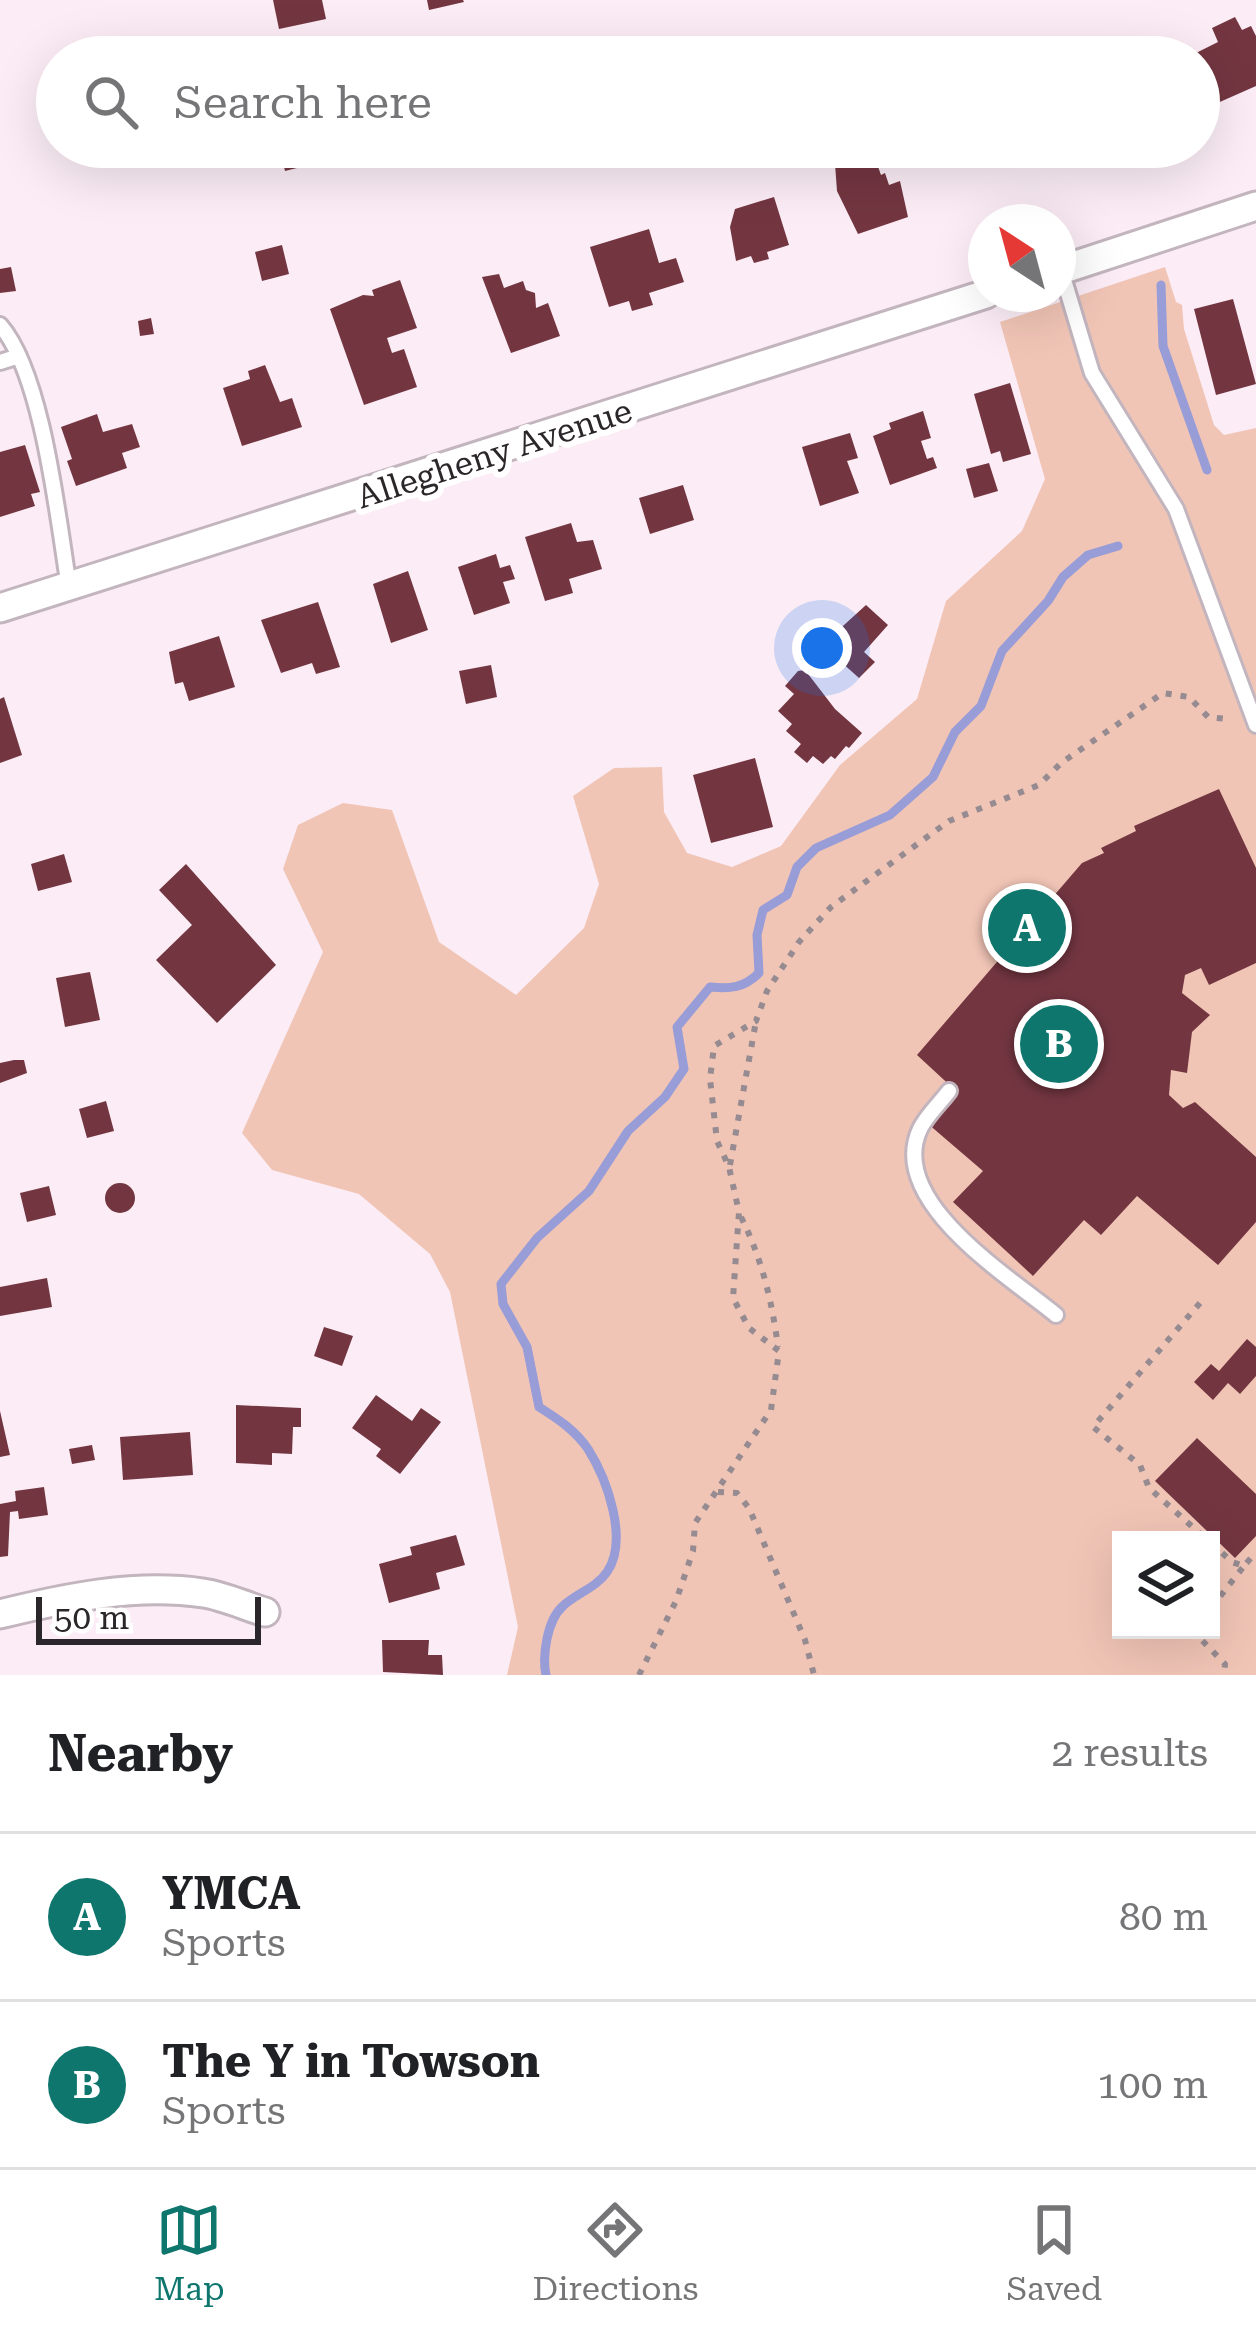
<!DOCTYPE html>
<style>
body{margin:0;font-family:"Roboto Serif",serif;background:#f2f2f2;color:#202124}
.controls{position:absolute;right:36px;bottom:36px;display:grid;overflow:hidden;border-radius:0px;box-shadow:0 12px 48px #0002}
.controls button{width:108px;height:108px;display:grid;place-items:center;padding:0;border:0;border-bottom:3px solid #e0e0e0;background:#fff;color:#202124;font:60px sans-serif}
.compass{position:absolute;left:968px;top:204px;width:108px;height:108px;border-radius:50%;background:#fff;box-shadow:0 12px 48px #0002;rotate:324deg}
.scale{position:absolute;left:36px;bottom:30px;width:225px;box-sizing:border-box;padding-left:12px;border:6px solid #2b2629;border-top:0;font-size:33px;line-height:42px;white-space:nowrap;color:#2b2629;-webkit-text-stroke:9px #fff;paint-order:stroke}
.you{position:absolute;left:822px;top:648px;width:42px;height:42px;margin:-30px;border:9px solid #fff;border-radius:50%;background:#1a73e8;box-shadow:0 0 0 18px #1a73e833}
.badge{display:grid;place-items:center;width:78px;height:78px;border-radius:50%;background:#0f766e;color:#fff;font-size:39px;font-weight:700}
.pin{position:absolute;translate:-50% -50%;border:6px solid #fff;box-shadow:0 3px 12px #0006}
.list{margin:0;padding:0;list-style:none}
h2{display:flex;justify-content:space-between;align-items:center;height:156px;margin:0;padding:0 48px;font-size:51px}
h2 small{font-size:39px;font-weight:400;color:#757577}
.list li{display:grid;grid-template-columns:78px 1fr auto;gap:36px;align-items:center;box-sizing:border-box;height:168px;padding:0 48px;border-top:3px solid #e0e0e0}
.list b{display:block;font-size:45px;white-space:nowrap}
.list p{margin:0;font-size:39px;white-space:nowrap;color:#757577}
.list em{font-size:39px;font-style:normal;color:#757577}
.icon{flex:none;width:66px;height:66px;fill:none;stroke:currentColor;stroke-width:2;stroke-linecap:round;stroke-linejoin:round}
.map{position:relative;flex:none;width:1256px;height:1675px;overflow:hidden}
.search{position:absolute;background:#fff;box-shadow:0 12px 48px #0002;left:36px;right:36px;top:36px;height:132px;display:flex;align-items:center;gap:30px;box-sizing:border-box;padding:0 42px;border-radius:66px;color:#757577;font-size:45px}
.sheet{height:492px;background:#fff}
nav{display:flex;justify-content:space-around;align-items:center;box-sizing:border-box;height:168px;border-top:3px solid #e0e0e0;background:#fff;font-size:33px;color:#757577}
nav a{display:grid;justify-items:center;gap:6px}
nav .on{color:#0f766e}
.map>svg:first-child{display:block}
.green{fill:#f1c5b6;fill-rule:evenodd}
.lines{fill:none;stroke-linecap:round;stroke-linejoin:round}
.stream{stroke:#989cd7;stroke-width:9}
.building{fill:#733641}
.service-casing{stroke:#c3b5be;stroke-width:20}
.minor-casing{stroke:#c3b5be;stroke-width:33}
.path{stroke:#958b91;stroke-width:6;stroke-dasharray:6 9;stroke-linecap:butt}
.service{stroke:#fff;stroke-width:14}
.minor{stroke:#fff;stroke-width:27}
.labels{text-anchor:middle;stroke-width:12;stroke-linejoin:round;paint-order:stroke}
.street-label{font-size:33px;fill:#2b2629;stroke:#fff}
</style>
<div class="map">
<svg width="1256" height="1675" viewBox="0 0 1256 1675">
<rect width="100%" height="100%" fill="#fbecf5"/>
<path class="green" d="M 1165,267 L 1176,302 L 1182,305 L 1184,329 L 1214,425 L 1224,435 L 1256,428 L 1256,1675 L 507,1675 L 518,1627 L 450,1292 L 430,1254 L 359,1194 L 272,1170 L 242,1133 L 323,952 L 283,869 L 298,825 L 343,803 L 392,810 L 439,942 L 516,995 L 584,928 L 599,884 L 573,796 L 614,768 L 662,767 L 664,812 L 687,853 L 732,867 L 781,846 L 840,765 L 917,699 L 946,601 L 1022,531 L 1045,479 L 1000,322 ZM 1121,1540 L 1211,1540 L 1211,1630 L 1121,1630 Z"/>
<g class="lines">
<path class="stream" d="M 1161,285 L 1163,346 L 1207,470
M 546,1675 C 542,1656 547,1620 563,1606 C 577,1593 596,1588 607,1572 C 629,1540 607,1479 588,1449 C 575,1430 558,1419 539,1407 L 527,1347 L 503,1304 L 501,1284 L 537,1238 L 589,1191 L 628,1131 L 665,1097 L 684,1069 L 677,1027 L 710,987 C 730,989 744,988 759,973 L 757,935 L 763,910 L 787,895 L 797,867 L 816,848 L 890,815 L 933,777 L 955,732 L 981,706 L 1002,651 L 1048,601 L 1063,577 L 1088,555 L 1118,546"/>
</g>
<path class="building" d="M 273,0 L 322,0 L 326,19 L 279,29 Z
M 427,0 L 463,0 L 464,2 L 429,10 Z
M 1235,17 L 1242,30 L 1251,26 L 1256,36 L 1256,86 L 1213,105 L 1199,77 L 1199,57 L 1188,57 L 1218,42 L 1212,28 Z
M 573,147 L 602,147 L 603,152 L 577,159 Z
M 1015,147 L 1059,147 L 1061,154 L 1024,166 Z
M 298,154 L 301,167 L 285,171 L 282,158 Z
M 874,155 L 881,175 L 885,173 L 889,185 L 900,181 L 908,217 L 858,234 L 837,191 L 835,164 Z
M 774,197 L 789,245 L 767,252 L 769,259 L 754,263 L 751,256 L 736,261 L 730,227 L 735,209 Z
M 649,229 L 659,263 L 676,258 L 684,282 L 649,293 L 653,305 L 632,311 L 629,301 L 609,307 L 590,247 Z
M 282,245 L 289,274 L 262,281 L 255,252 Z
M 11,267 L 16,291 L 0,293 L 0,269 Z
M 499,274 L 504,288 L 523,281 L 526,290 L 535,293 L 536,308 L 548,303 L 560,336 L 511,353 L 482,277 Z
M 400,280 L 417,328 L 387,338 L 392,353 L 404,349 L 417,387 L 364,405 L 330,309 L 363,295 L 374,296 L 372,290 Z
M 1233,299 L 1256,384 L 1216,395 L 1194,309 Z
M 151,318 L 154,334 L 140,336 L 138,321 Z
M 265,365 L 280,402 L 292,398 L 302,427 L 242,446 L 223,388 L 250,379 L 248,371 Z
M 1010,383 L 1031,454 L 1003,462 L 1000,451 L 991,454 L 974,394 Z
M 923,411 L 931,438 L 921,441 L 927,459 L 933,457 L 937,468 L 890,485 L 873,436 L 891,429 L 889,423 Z
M 97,414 L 103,432 L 132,424 L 140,447 L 122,453 L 127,468 L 76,486 L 67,461 L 72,459 L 61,427 Z
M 850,433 L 858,458 L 847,461 L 859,493 L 820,506 L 802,447 Z
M 25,445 L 40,492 L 31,494 L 35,506 L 0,517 L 0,452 Z
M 989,463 L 998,491 L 974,498 L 966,469 Z
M 683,485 L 694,520 L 650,534 L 639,498 Z
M 571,523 L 577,542 L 593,540 L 602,569 L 569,579 L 573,593 L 545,601 L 525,537 Z
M 496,554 L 500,568 L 510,565 L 515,579 L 503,582 L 510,603 L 474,615 L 458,567 Z
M 408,571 L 428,630 L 391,643 L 373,584 Z
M 318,602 L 340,667 L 316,674 L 312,663 L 281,673 L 261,620 Z
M 866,605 L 888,625 L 864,652 L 875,662 L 859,678 L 822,645 Z
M 219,636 L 235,687 L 189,701 L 183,682 L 175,684 L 169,652 Z
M 491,665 L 497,697 L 466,704 L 459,671 Z
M 805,670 L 835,709 L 862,733 L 849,748 L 846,746 L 835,759 L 831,756 L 823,764 L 813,756 L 807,763 L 794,752 L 801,744 L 786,731 L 792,724 L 778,711 L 794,694 L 785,686 L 798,671 Z
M 4,697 L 22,755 L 0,763 L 0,699 Z
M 755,758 L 773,827 L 711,843 L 693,775 Z
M 1219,789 L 1256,868 L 1256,963 L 1209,985 L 1201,968 L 1185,975 L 1182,993 L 1210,1015 L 1192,1032 L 1187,1073 L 1171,1070 L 1169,1095 L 1183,1108 L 1195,1102 L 1256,1157 L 1256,1222 L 1218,1265 L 1137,1196 L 1101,1235 L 1084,1220 L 1033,1276 L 953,1202 L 983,1171 L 927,1123 L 956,1091 L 917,1055 L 1082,863 L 1104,853 L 1101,848 L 1136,831 L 1134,826 Z
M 64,854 L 72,882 L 38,891 L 31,864 Z
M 186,864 L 276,965 L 217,1023 L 156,960 L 192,925 L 159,890 Z
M 90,972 L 100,1020 L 65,1027 L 56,978 Z
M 14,1060 L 24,1060 L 27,1073 L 0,1083 L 0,1063 Z
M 106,1101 L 114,1131 L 87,1138 L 79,1109 Z
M105 1198a15 15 0 1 1 30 0a15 15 0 1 1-30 0Z
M 49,1186 L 56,1215 L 27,1222 L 20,1193 Z
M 47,1278 L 52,1307 L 0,1316 L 0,1287 Z
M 324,1327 L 353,1336 L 342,1366 L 314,1356 Z
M 1247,1339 L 1256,1347 L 1256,1376 L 1240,1394 L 1228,1383 L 1213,1400 L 1194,1382 L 1211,1364 L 1219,1371 Z
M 376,1395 L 412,1421 L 421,1408 L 441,1422 L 400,1474 L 376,1456 L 381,1449 L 352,1428 Z
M 236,1405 L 301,1408 L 301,1427 L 293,1427 L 292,1454 L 272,1453 L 272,1465 L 236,1463 Z
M 0,1411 L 10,1455 L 0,1457 Z
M 190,1432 L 193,1475 L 123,1480 L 120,1437 Z
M 1197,1438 L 1256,1494 L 1256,1536 L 1235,1558 L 1155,1481 Z
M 92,1445 L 95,1460 L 72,1464 L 69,1449 Z
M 44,1487 L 48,1515 L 19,1519 L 18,1511 L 10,1512 L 8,1556 L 0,1557 L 0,1504 L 16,1501 L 15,1491 Z
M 456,1535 L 465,1565 L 436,1573 L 440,1589 L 389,1603 L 379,1564 L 412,1555 L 410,1547 Z
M 382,1640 L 429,1640 L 428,1655 L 442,1655 L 443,1675 L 383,1672 Z"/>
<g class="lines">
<g class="service-casing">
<path id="service" d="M 1061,270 L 1092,373 L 1176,509 L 1256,725
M 0,325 C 43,374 58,520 69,587
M 0,362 L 19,356
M 949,1091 C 940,1103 926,1116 920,1129 C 886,1201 1010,1277 1056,1315"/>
</g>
<g class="minor-casing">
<path id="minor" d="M 1058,271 L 1256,206
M 0,608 L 986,294
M 0,1614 C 65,1598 135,1583 203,1593 C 224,1596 245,1606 265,1612"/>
</g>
<path class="path" d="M 730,1165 L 756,1021
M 741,1217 C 762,1259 772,1301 778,1347
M 1200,1303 L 1093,1427 L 1140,1465 L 1149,1488 L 1207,1540
M 718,1492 L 737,1493 L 749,1508 L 805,1640 L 814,1675
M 1211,1543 L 1232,1562 L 1244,1566 L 1256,1552
M 1211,1608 L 1244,1566
M 1192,1630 L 1225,1664 L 1224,1675
M 639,1675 L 676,1601 L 693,1551 L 695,1523 L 771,1410 L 779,1351 L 749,1328 L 733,1298 L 739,1212 L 729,1167 L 717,1141 L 710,1079 L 714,1046 L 756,1021 L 767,991 L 799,942 L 831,907 L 949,821 L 1039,785 L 1061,763 L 1163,693 L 1189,697 L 1208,717 L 1227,719"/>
<use href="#service" class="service"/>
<use href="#minor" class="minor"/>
</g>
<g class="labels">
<g class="street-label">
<text transform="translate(494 453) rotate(-18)" y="12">Allegheny Avenue</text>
</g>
</g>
</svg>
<div class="controls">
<button><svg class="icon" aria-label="layers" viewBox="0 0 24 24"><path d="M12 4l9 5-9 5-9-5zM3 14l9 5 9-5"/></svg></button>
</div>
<svg class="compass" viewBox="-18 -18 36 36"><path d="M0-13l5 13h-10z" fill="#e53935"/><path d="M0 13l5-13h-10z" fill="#757577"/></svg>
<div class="scale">50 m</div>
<div class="you"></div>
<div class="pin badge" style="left:1027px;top:928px">A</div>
<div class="pin badge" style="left:1059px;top:1044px">B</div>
<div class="search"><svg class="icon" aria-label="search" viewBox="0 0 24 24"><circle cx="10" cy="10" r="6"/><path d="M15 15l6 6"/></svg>Search here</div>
</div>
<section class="sheet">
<h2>Nearby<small>2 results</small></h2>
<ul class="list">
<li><span class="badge">A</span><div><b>YMCA</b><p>Sports</p></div><em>80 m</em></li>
<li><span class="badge">B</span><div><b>The Y in Towson</b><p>Sports</p></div><em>100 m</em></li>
</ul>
</section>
<nav>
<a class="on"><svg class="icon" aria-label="map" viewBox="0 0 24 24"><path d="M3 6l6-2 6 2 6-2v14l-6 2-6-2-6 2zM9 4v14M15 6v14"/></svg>Map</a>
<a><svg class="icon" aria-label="directions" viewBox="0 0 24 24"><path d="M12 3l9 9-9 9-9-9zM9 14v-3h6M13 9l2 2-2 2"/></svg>Directions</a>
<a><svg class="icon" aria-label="saved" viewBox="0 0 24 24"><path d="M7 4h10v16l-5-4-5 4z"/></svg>Saved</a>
</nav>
